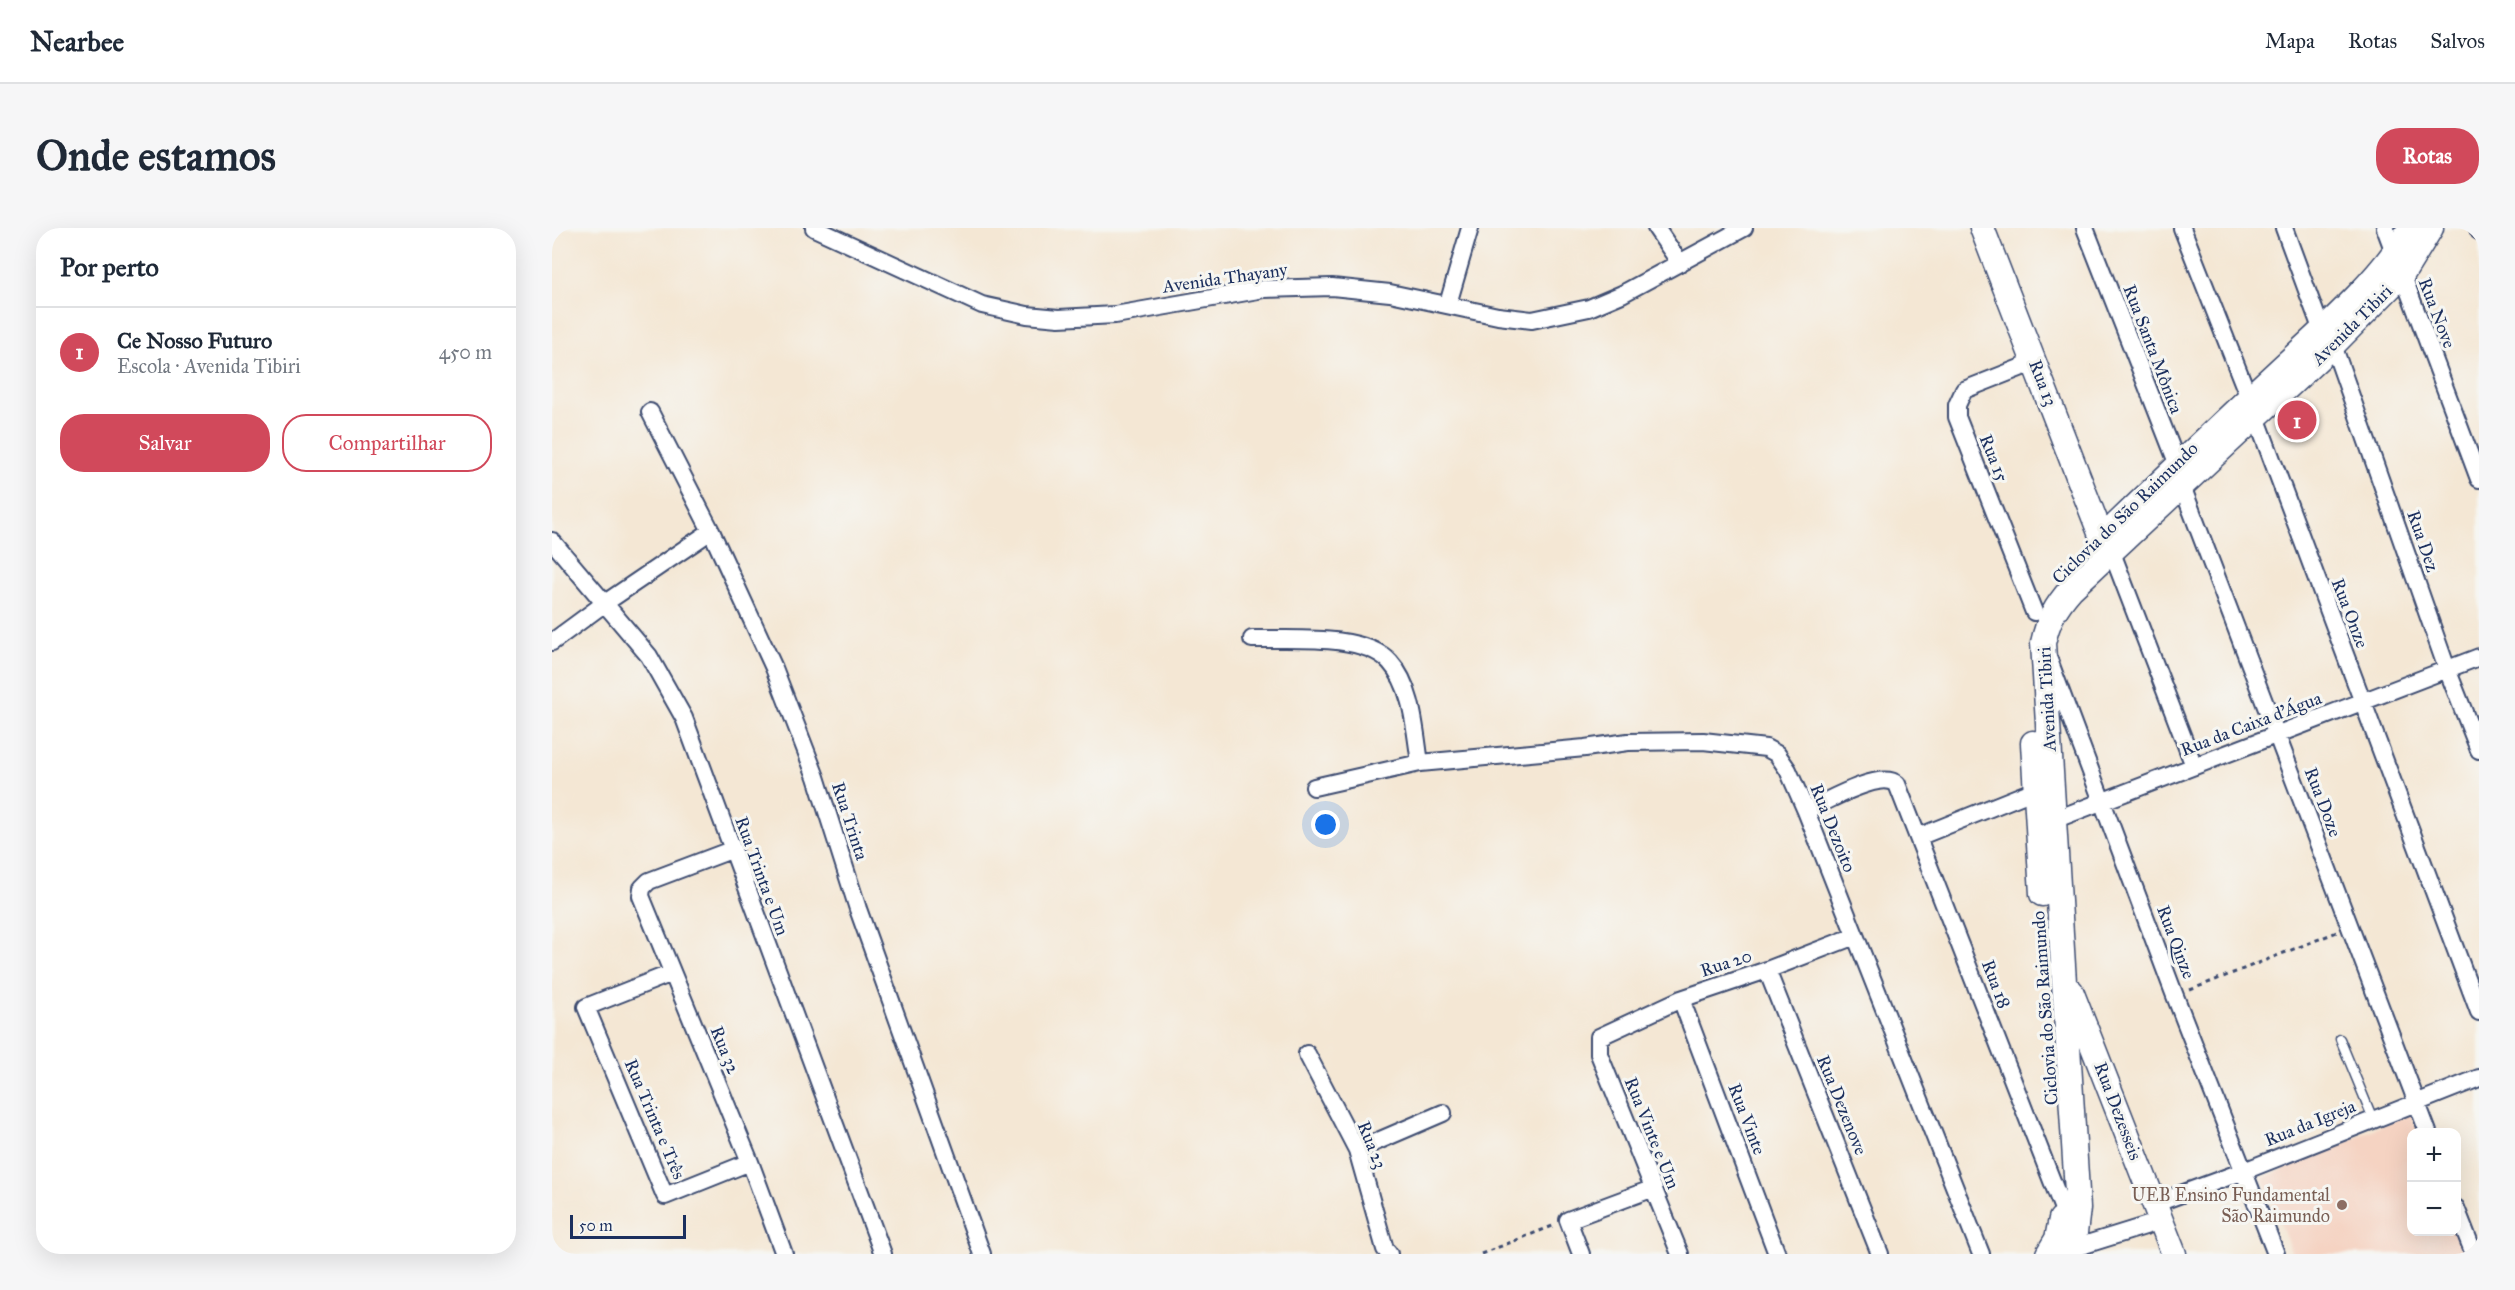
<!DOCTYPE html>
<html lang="pt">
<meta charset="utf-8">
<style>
body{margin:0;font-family:"IM FELL Great Primer",serif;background:#f6f6f7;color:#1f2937}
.controls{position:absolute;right:18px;bottom:18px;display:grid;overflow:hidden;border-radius:12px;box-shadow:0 6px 24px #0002}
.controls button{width:54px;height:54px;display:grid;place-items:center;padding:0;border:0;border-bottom:2px solid #e0e1e3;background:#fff;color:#1f2937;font:30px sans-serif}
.scale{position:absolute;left:18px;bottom:15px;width:116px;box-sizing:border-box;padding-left:6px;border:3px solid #1b2f5e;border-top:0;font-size:16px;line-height:21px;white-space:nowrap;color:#1b2f5e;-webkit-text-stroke:4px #f6f6f2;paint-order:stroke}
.you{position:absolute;left:774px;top:597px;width:21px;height:21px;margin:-15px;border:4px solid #fff;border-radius:50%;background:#1a73e8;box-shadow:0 0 0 9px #1a73e833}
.badge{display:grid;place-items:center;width:39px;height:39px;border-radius:50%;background:#d1495b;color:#fff;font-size:20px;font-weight:700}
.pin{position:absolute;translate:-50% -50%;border:3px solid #fff;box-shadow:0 2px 6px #0006}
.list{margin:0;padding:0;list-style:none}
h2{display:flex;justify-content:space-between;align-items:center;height:78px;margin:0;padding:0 24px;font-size:26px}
h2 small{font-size:20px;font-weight:400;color:#747a83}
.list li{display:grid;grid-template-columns:39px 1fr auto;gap:18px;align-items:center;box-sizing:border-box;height:90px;padding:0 24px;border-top:2px solid #e0e1e3}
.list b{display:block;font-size:22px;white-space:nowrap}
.list p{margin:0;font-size:20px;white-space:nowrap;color:#747a83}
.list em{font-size:20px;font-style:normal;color:#747a83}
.actions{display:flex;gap:12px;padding:18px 24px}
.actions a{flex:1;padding:14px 0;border:2px solid #d1495b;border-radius:24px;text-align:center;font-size:21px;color:#d1495b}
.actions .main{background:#d1495b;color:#fff}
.map{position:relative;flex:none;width:1927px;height:1026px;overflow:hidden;border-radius:24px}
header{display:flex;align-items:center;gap:36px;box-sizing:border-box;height:84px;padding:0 30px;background:#fff;border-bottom:2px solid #e0e1e3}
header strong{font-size:28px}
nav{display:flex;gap:33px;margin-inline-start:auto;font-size:21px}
.intro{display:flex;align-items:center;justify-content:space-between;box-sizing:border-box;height:144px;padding:0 36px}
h1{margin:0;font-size:42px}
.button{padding:15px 27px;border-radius:24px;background:#d1495b;color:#fff;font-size:21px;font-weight:700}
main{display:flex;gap:36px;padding:0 36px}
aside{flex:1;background:#fff;border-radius:24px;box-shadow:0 6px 24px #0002}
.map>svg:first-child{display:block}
.built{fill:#f5d3c2}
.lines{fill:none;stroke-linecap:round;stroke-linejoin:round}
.lane-casing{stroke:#3c4b70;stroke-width:11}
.street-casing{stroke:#3c4b70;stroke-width:20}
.secondary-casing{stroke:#3c4b70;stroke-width:27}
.path{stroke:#3c4b70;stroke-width:3;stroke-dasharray:4.5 4.5;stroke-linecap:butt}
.lane{stroke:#fff;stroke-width:8}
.street{stroke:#fff;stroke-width:16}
.secondary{stroke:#fff;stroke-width:24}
.education-dot{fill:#8d6e63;stroke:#f6f6f2;stroke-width:2}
.labels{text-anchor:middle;stroke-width:6;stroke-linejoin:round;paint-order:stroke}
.street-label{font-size:18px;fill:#1b2f5e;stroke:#f6f6f2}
.education-label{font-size:18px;fill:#785e54;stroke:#f6f6f2;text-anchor:end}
</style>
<header>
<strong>Nearbee</strong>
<nav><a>Mapa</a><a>Rotas</a><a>Salvos</a></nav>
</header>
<div class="intro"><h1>Onde estamos</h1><a class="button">Rotas</a></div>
<main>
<aside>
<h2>Por perto<small></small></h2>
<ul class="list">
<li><span class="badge">1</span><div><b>Ce Nosso Futuro</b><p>Escola · Avenida Tibiri</p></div><em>450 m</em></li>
</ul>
<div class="actions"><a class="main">Salvar</a><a>Compartilhar</a></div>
</aside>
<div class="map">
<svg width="1927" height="1026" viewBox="0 0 1927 1026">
<rect width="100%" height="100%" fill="#f6f6f2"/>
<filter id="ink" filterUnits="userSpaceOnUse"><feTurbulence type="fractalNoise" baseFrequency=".0167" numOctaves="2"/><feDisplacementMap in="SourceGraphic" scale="12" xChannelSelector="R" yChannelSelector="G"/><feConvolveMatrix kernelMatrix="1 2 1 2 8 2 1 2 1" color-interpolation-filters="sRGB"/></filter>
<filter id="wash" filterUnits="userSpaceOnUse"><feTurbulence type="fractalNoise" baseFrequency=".008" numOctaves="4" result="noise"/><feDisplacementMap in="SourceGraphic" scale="24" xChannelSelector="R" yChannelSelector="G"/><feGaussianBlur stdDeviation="1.35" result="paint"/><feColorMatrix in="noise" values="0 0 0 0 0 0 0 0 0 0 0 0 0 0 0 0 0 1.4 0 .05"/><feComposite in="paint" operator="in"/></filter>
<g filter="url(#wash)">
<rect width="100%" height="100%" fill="#f4e7d4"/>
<path class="built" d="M 1859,885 L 1866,904 L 1860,904 L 1860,1004 L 1904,1003 L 1913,1026 L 1740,1026 L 1711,950 Z"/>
</g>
<g filter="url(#ink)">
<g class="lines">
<g class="lane-casing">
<path id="lane" d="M 1788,811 L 1821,891"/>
</g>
<g class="street-casing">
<path id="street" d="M 262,0 L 430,77 L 475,87 L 507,90 L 563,87 L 712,61 L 780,59 L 838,65 L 946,88 L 980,92 L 1037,80 L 1070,66 L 1192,0
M 1104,0 L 1128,35
M 1533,0 L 1626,237 L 1630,258 L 1876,904
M 1630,0 L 1697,170 L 1927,784
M 1732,0 L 1770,103
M 1833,0 L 1927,251
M 1926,0 L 1927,3
M 896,76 L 918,0
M 1781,117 L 1895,441 L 1927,522
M 98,184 L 159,303 L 222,440 L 264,549 L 306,681 L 430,1026
M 0,313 L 97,428 L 132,490 L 331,1026
M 1559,322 L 1642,538
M 1482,384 L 1405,189 L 1405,177 L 1412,162 L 1483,134
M 700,411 C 737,412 812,405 838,434 C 861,459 863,503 868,535
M 0,414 L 53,375 L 159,303
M 1497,432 L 1623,768 L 1724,1026
M 762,559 L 868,535 L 1033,520 L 1076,514 L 1151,513 L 1214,520 L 1225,526 L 1236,542 L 1254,583 L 1429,1026
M 1254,583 C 1273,574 1328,542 1345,556 L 1511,981 L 1526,980
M 1494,595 L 1927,429
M 1366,609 L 1483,562
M 179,622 L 97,653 L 90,660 L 89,668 L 198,934 L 232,1026
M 1215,742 L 1328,1026
M 120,745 L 34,779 L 113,968 L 198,934
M 1129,771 L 1225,1026
M 755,826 L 805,922 L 833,1021 L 837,1026
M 805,922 L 891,885
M 1602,976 L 1692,943 L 1927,850
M 1904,980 L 1922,1026
M 1029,1026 L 1016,992 L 1102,960
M 1128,1026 L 1047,826 L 1047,809 L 1129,771 L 1215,742 L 1303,708
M 1521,1026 L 1519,1021 L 1609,993"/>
</g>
<g class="secondary-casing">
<path id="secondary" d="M 1430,0 L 1550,310
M 1565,296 C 1618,245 1671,194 1725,144 C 1767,105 1831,50 1858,0
M 1481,515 L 1490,666
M 1519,763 L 1622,1026
M 1496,1026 L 1505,1011 L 1509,991
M 1515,1026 L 1523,1005 L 1526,980 L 1491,415 C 1496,392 1504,378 1519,361 L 1781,117 L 1850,47 L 1879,0"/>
</g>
<path class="path" d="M 1638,762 L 1785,704
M 929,1026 L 1003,997"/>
<use href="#lane" class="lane"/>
<use href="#street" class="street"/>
<use href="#secondary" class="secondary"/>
</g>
</g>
<circle class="education-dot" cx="1790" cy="977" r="6"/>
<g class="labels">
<g class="street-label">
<text transform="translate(673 50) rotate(-8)" y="6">Avenida Thayany</text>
<text transform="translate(1885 85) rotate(69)" y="6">Rua Nove</text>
<text transform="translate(1800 97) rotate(-45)" y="6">Avenida Tibiri</text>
<text transform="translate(1601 121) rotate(69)" y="6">Rua Santa Mônica</text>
<text transform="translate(1491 155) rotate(69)" y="6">Rua 13</text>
<text transform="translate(1442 230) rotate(68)" y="6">Rua 15</text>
<text transform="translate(1573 285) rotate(-44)" y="6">Ciclovia do São Raimundo</text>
<text transform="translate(1871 313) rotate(71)" y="6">Rua Dez</text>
<text transform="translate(1798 385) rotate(69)" y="6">Rua Onze</text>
<text transform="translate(1495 471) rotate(-93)" y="6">Avenida Tibiri</text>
<text transform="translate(1699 496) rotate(-21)" y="6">Rua da Caixa d'Água</text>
<text transform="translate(1771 574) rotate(69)" y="6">Rua Doze</text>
<text transform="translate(298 593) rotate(72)" y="6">Rua Trinta</text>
<text transform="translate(1281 600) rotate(68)" y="6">Rua Dezoito</text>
<text transform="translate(210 648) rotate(70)" y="6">Rua Trinta e Um</text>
<text transform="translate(1624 714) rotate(69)" y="6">Rua Qinze</text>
<text transform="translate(1174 735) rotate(-18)" y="6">Rua 20</text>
<text transform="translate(1444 756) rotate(69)" y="6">Rua 18</text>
<text transform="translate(1493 780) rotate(-94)" y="6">Ciclovia do São Raimundo</text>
<text transform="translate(173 822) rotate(68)" y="6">Rua 32</text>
<text transform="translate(1290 877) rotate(68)" y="6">Rua Dezenove</text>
<text transform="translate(1566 883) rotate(69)" y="6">Rua Dezesseis</text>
<text transform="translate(103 891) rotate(67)" y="6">Rua Trinta e Três</text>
<text transform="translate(1195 891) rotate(69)" y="6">Rua Vinte</text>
<text transform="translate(1758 895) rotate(-22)" y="6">Rua da Igreja</text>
<text transform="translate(1100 905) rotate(68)" y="6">Rua Vinte e Um</text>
<text transform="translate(820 917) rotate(68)" y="6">Rua 23</text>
</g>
<g class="education-label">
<text x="1778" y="973">UEB Ensino Fundamental<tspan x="1778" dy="21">São Raimundo</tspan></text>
</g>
</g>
</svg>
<div class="controls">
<button>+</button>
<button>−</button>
</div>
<div class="scale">50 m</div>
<div class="you"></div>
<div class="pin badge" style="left:1745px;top:192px">1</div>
</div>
</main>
